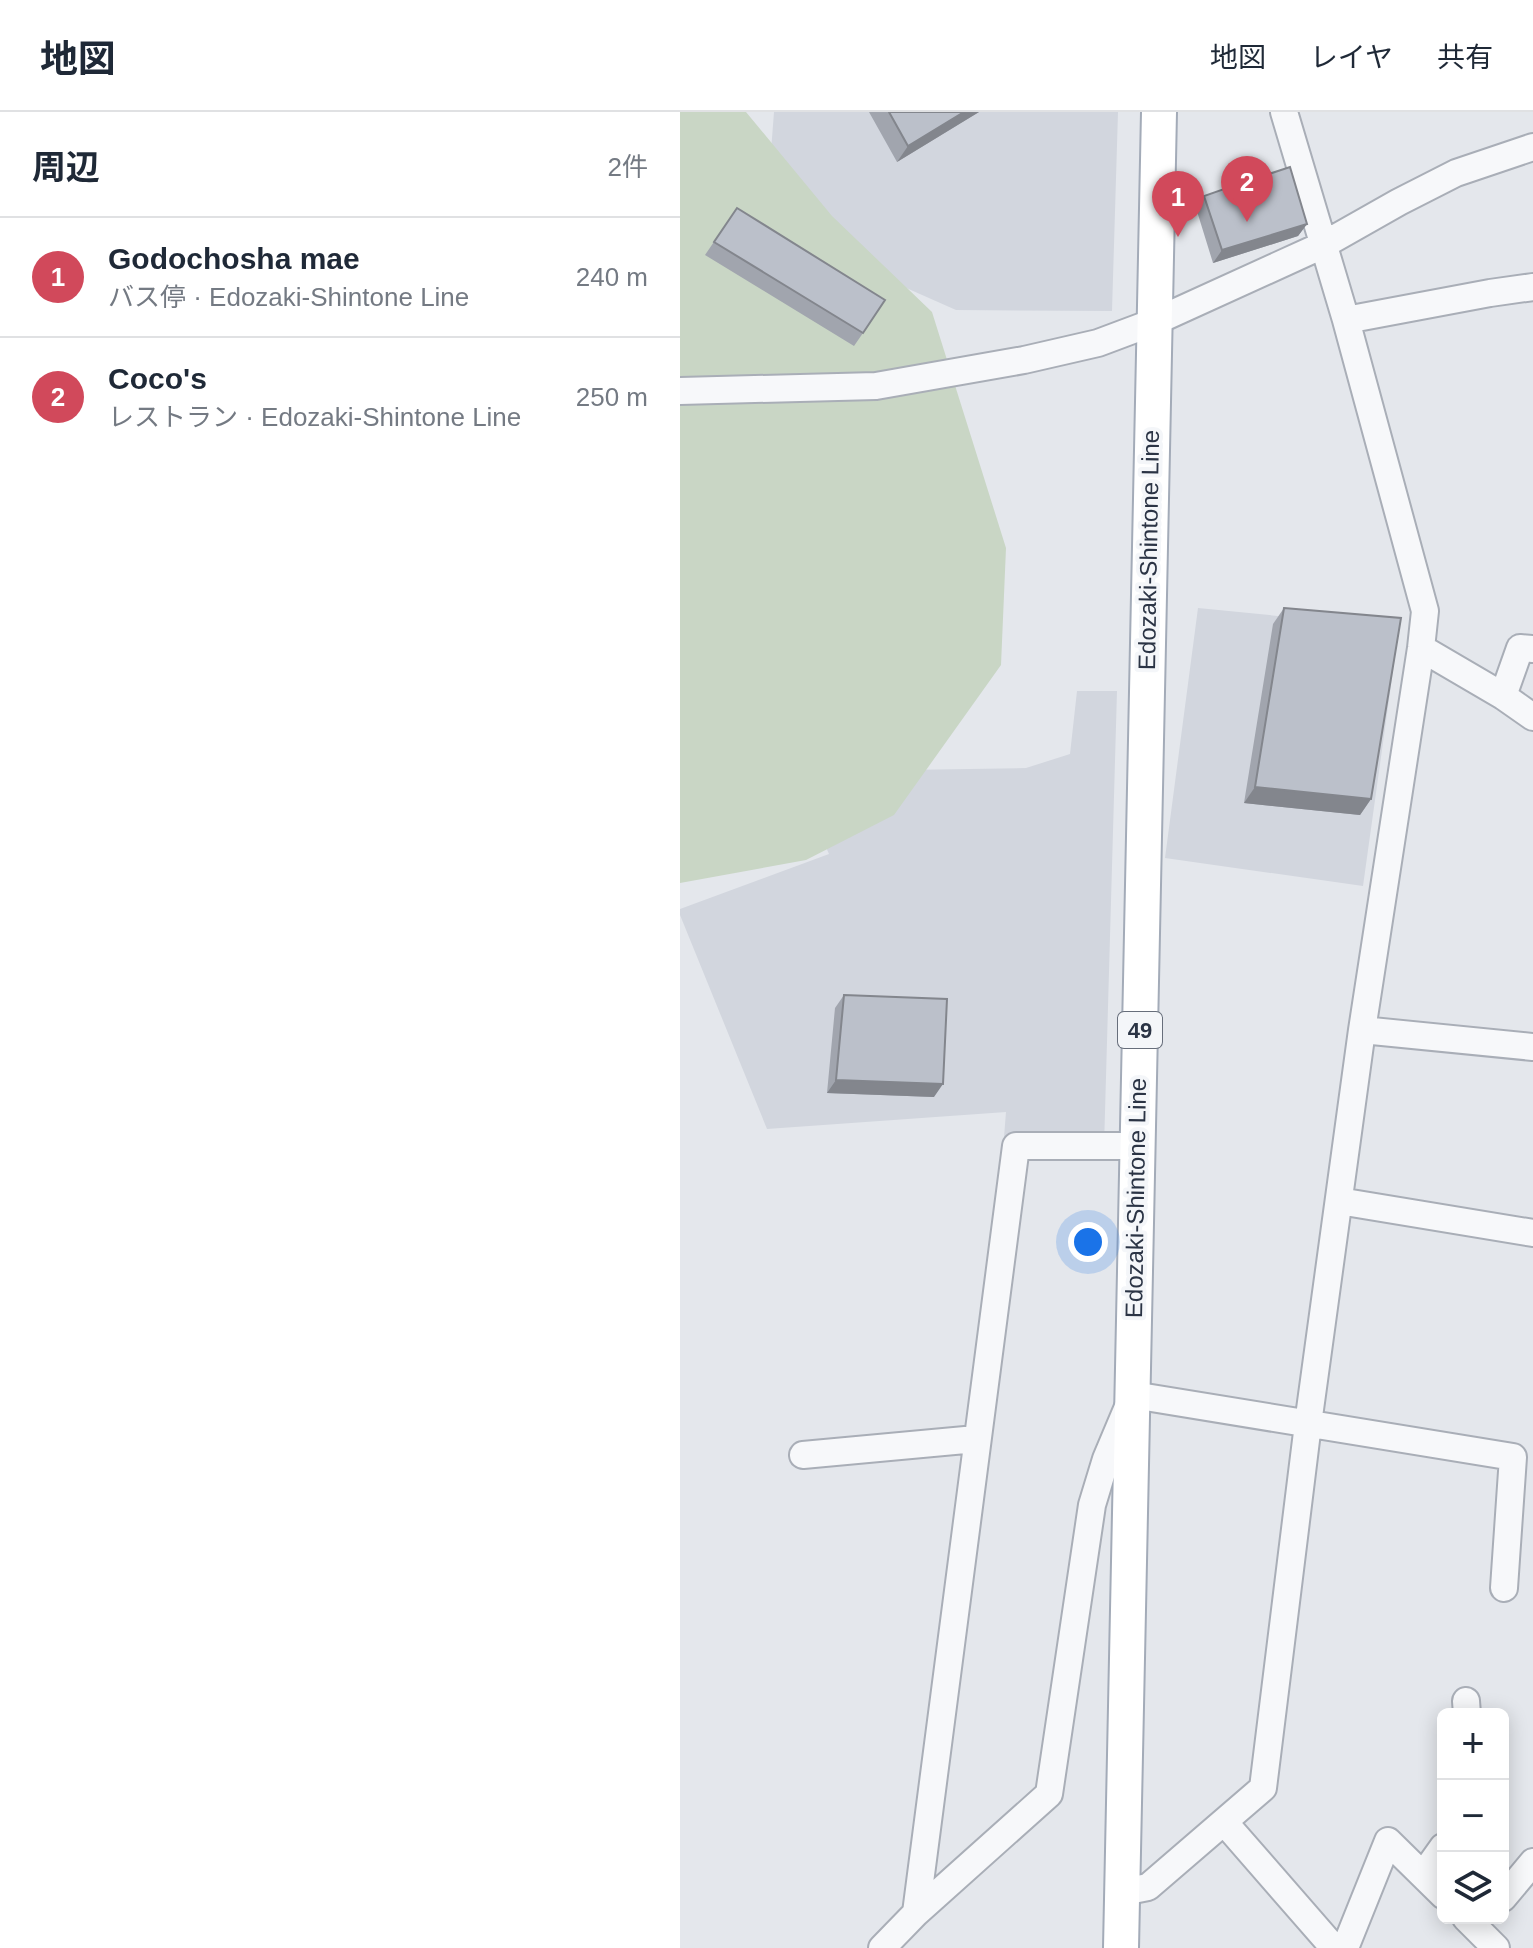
<!DOCTYPE html>
<html lang="ja">
<meta charset="utf-8">
<style>
body{margin:0;font-family:Arial,"Noto Sans JP",sans-serif;background:#f6f6f7;color:#1f2937}
.controls{position:absolute;right:24px;bottom:24px;display:grid;overflow:hidden;border-radius:12px;box-shadow:0 4px 20px #0003}
.controls button{width:72px;height:72px;display:grid;place-items:center;padding:0;border:0;border-bottom:2px solid #e0e1e3;background:#fff;color:#1f2937;font:40px sans-serif}
.you{position:absolute;left:408px;top:1130px;width:28px;height:28px;margin:-20px;border:6px solid #fff;border-radius:50%;background:#1a73e8;box-shadow:0 0 0 12px #1a73e833}
.badge{display:grid;place-items:center;width:52px;height:52px;border-radius:50%;background:#d1495b;color:#fff;font-size:26px;font-weight:700}
.pin{position:absolute;translate:-50% -66px;filter:drop-shadow(0 2px 4px #0008)}
.pin::after{content:'';position:absolute;top:42px;width:28px;height:24px;background:inherit;clip-path:polygon(0 0,100% 0,50% 100%)}
.list{margin:0;padding:0;list-style:none}
h2{display:flex;justify-content:space-between;align-items:center;height:104px;margin:0;padding:0 32px;font-size:34px}
h2 small{font-size:26px;font-weight:400;color:#747a83}
.list li{display:grid;grid-template-columns:52px 1fr auto;gap:24px;align-items:center;box-sizing:border-box;height:120px;padding:0 32px;border-top:2px solid #e0e1e3}
.list b{display:block;font-size:30px;white-space:nowrap}
.list p{margin:0;font-size:26px;white-space:nowrap;color:#747a83}
.list em{font-size:26px;font-style:normal;color:#747a83}
.icon{flex:none;width:44px;height:44px;fill:none;stroke:currentColor;stroke-width:2;stroke-linecap:round;stroke-linejoin:round}
.map{position:relative;flex:none;width:853px;height:1836px;overflow:hidden}
header{display:flex;align-items:center;gap:48px;box-sizing:border-box;height:112px;padding:0 40px;background:#fff;border-bottom:2px solid #e0e1e3}
header strong{font-size:38px}
nav{display:flex;gap:44px;margin-inline-start:auto;font-size:28px}
main{display:flex}
aside{flex:1;background:#fff}
.map>svg:first-child{display:block}
.built{fill:#d2d6de}
.green{fill:#c9d6c5}
.lines{fill:none;stroke-linecap:round;stroke-linejoin:round}
.minor-casing{stroke:#a9aeb7;stroke-width:30}
.major-casing{stroke:#a3abb8;stroke-width:38}
.minor{stroke:#f7f8fa;stroke-width:26}
.major{stroke:#fff;stroke-width:34}
.wall{fill:#a1a5ae}
.shaded-wall{fill:#83868d}
.building{fill:#bbc0ca;stroke:#83868d;stroke-width:2}
.labels{text-anchor:middle;stroke-width:8;stroke-linejoin:round;paint-order:stroke}
.shield{fill:#f4f6f9;stroke:#676e7b;stroke-width:2}
.shield-label{font-size:22px;font-weight:bold;fill:#2b3445}
.street-label{font-size:24px;fill:#2b3445;stroke:#f4f6f9}
</style>
<header>
<strong>地図</strong>
<nav><a>地図</a><a>レイヤ</a><a>共有</a></nav>
</header>
<main>
<aside>
<h2>周辺<small>2件</small></h2>
<ul class="list">
<li><span class="badge">1</span><div><b>Godochosha mae</b><p>バス停 · Edozaki-Shintone Line</p></div><em>240 m</em></li>
<li><span class="badge">2</span><div><b>Coco's</b><p>レストラン · Edozaki-Shintone Line</p></div><em>250 m</em></li>
</ul>
</aside>
<div class="map">
<svg width="853" height="1836" viewBox="0 0 853 1836">
<rect width="100%" height="100%" fill="#e4e7ec"/>
<path class="built" d="M 94,0 L 438,0 L 432,199 L 276,198 L 206,167 L 88,78 Z
M 518,496 L 719,516 L 683,774 L 485,746 Z
M 397,579 L 437,579 L 424,1035 L 323,1038 L 326,1000 L 87,1017 L 0,803 L 0,797 L 149,742 L 121,679 L 159,659 L 346,656 L 390,642 Z"/>
<path class="green" d="M 0,0 L 66,0 L 152,104 L 252,200 L 326,436 L 321,553 L 214,703 L 126,748 L 0,771 Z"/>
<g class="lines">
<g class="minor-casing">
<path id="minor" d="M 666,208 L 810,181 L 853,175
M 0,279 L 196,274 L 344,248 L 418,231 L 474,210 L 643,133 L 719,90 L 776,61 L 853,35
M 741,536 L 823,584 L 853,605
M 823,584 L 840,536 L 853,537
M 682,918 L 853,935
M 659,1089 L 853,1121
M 123,1343 L 296,1327
M 786,1589 L 787,1602
M 545,1711 L 654,1836
M 743,1763 L 763,1735
M 443,1780 L 468,1775 L 583,1676 L 628,1312 L 682,918 L 741,536 L 745,499 L 666,208 L 604,0
M 823,1786 L 853,1750
M 236,1801 L 336,1034 L 457,1034
M 786,1806 L 816,1836
M 202,1836 L 236,1801 L 369,1682 L 412,1393 L 426,1347 L 453,1283 L 833,1345 L 824,1476
M 665,1836 L 708,1729 L 763,1783"/>
</g>
<g class="major-casing">
<path id="major" d="M 441,1836 L 479,0"/>
</g>
<use href="#minor" class="minor"/>
<use href="#major" class="major"/>
</g>
<path class="wall" d="M 189,0 L 299,0 L 217,50 Z
M 550,65 L 627,112 L 618,124 L 533,151 L 516,96 L 524,84 L 541,78 Z
M 57,96 L 183,221 L 174,234 L 25,143 Z
M 604,496 L 691,687 L 680,703 L 564,691 L 593,512 Z
M 164,883 L 254,985 L 147,981 L 155,896 Z"/>
<path class="shaded-wall" d="M 284,0 L 299,0 L 217,50 L 228,34 Z
M 627,112 L 618,124 L 533,151 L 542,138 Z
M 575,675 L 691,687 L 680,703 L 564,691 Z
M 156,968 L 263,972 L 254,985 L 147,981 Z"/>
<path class="building" d="M 209,0 L 284,0 L 228,34 Z
M 610,55 L 627,112 L 542,138 L 524,84 L 553,74 L 550,65 L 566,61 L 571,68 Z
M 57,96 L 205,188 L 183,221 L 34,130 Z
M 604,496 L 721,506 L 691,687 L 575,675 Z
M 164,883 L 267,887 L 263,972 L 156,968 Z"/>
<g class="labels">
<rect class="shield" x="438" y="900" width="44" height="36" rx="6"/>
<g class="shield-label">
<text x="460" y="926">49</text>
</g>
<g class="street-label">
<text transform="translate(469 438) rotate(-89)" y="8">Edozaki-Shintone Line</text>
<text transform="translate(456 1086) rotate(-89)" y="8">Edozaki-Shintone Line</text>
</g>
</g>
</svg>
<div class="controls">
<button>+</button>
<button>−</button>
<button><svg class="icon" aria-label="layers" viewBox="0 0 24 24"><path d="M12 4l9 5-9 5-9-5zM3 14l9 5 9-5"/></svg></button>
</div>
<div class="you"></div>
<div class="pin badge" style="left:498px;top:125px">1</div>
<div class="pin badge" style="left:567px;top:110px">2</div>
</div>
</main>
